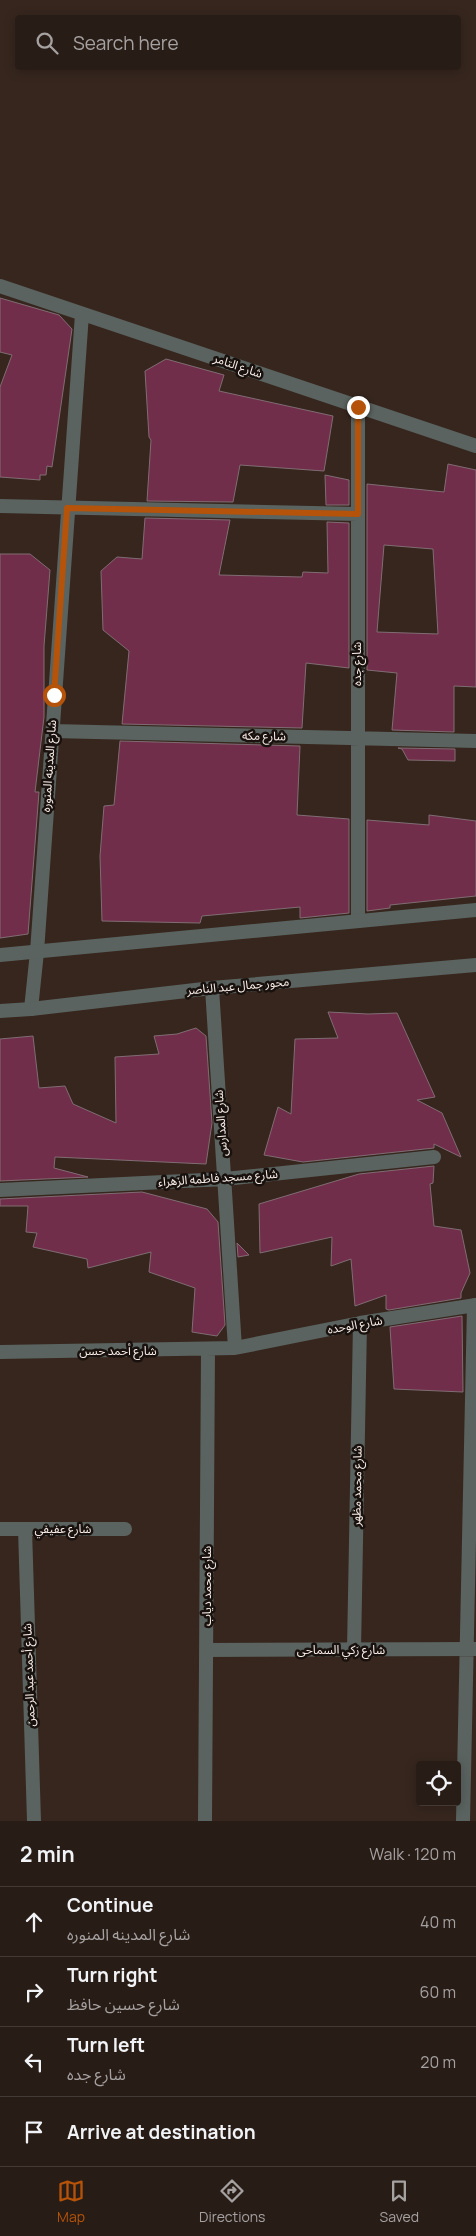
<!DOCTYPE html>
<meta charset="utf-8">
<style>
body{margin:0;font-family:Manrope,"Noto Sans Arabic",sans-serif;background:#342923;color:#f1f3f6}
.controls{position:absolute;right:15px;bottom:15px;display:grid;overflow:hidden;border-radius:5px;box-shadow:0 2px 12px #0003}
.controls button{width:45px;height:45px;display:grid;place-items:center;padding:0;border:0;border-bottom:1px solid #443a35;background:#281c16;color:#f1f3f6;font:25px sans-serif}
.stop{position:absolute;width:15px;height:15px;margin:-11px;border:4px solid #b45309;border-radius:50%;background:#fff}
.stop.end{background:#b45309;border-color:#fff;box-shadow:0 1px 5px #0008}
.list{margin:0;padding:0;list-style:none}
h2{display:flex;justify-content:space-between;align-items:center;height:65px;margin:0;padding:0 20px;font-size:21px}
h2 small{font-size:16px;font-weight:400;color:#a5a1a1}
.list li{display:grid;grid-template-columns:32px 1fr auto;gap:15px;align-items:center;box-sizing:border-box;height:70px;padding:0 20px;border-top:1px solid #443a35}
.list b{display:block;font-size:19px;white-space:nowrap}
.list p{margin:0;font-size:16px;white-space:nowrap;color:#a5a1a1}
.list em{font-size:16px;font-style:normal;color:#a5a1a1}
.icon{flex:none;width:28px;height:28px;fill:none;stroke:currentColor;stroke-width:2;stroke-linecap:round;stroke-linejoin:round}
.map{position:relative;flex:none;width:476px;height:1821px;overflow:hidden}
.search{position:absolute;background:#281c16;box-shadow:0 2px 12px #0003;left:15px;right:15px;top:15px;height:55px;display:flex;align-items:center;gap:12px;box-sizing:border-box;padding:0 18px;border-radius:5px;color:#a5a1a1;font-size:19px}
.sheet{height:345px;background:#281c16}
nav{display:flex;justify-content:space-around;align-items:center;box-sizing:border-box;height:70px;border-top:1px solid #443a35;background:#281c16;font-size:14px;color:#a5a1a1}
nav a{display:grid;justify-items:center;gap:2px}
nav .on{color:#b45309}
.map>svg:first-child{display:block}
.building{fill:#712e4a;stroke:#816c73;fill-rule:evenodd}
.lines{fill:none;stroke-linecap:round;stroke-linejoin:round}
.minor{stroke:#5a635f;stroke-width:14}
.tertiary{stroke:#5a635f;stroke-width:14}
.route{stroke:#b45309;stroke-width:6}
.labels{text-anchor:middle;stroke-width:5;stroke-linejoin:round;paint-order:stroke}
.street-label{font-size:12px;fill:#f8ede8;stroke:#18110d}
</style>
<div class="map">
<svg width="476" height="1821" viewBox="0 0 476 1821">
<rect width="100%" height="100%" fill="#36261e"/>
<path class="building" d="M 0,298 L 59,315 L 72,329 L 52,467 L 47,466 L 46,475 L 40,475 L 40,480 L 0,477 L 0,387 L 12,355 L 0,352 Z
M 166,359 L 224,375 L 219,391 L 333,416 L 324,471 L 240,465 L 233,502 L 147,501 L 151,440 L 149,437 L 145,371 Z
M 448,464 L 476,470 L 476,687 L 454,686 L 454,732 L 392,730 L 397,673 L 367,670 L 367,484 L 444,492 ZM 384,545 L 433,549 L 438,634 L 377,632 Z
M 325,475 L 349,480 L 349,505 L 326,505 Z
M 145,518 L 230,520 L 219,575 L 302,577 L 303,572 L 328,573 L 327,522 L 349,523 L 349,668 L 306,663 L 302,728 L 122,724 L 129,651 L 103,630 L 101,571 L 117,557 L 142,559 Z
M 0,554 L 30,554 L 50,570 L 44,646 L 44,717 L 35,792 L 39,792 L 28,934 L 0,938 Z
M 120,741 L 300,746 L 297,815 L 349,819 L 349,913 L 300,918 L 300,907 L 202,916 L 200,923 L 102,921 L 100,856 L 104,806 L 114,805 Z
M 398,748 L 455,749 L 455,761 L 408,760 L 402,749 Z
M 429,815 L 476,821 L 476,896 L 390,905 L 390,908 L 367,911 L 367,820 L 429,825 Z
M 328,1012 L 368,1014 L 397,1013 L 435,1097 L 417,1100 L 442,1113 L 461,1157 L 434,1144 L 434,1148 L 303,1162 L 264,1155 L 278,1107 L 291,1114 L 295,1039 L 338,1038 Z
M 196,1028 L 206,1036 L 212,1123 L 206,1164 L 55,1157 L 54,1168 L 88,1177 L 0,1181 L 0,1039 L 33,1036 L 39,1088 L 65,1086 L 73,1104 L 116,1123 L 115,1057 L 159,1054 L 154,1036 L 177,1034 Z
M 434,1166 L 433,1183 L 430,1184 L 434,1226 L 461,1230 L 470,1273 L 461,1293 L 461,1298 L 389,1310 L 386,1309 L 386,1295 L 355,1306 L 351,1259 L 331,1266 L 332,1237 L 260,1253 L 259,1204 L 359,1174 Z
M 142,1192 L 207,1209 L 218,1222 L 225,1325 L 217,1336 L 192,1332 L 195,1288 L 149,1272 L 151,1252 L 88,1268 L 87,1259 L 33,1247 L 37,1233 L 26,1232 L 28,1206 L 0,1206 L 0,1199 Z
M 237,1243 L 249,1255 L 238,1257 Z
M 462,1316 L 463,1392 L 394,1389 L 390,1327 Z"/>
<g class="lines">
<path class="minor" d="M 0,286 L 476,446
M 0,506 L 358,514
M 52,731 L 476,741
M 358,921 L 358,407
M 212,988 L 235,1348
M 31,1009 L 37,952 L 82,314
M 0,1190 L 225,1179 L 434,1157
M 0,1352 L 235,1348 L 360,1323 L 476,1305
M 0,1529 L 125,1529
M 25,1529 L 34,1821
M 206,1650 L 476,1649
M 354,1650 L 360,1323
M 205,1821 L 208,1350
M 463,1821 L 474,1305"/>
<path class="tertiary" d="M 0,955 L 476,910
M 0,1011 L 31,1009 L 212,988 L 476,965"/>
</g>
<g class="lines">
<path class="route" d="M 54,695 L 67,508 L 358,514 L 358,407"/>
</g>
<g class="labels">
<g class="street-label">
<text transform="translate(238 366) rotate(19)" y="4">شارع التامر</text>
<text transform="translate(357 664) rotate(-90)" y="4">شارع جده</text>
<text transform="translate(264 736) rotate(1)" y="4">شارع مكه</text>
<text transform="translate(49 766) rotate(-86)" y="4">شارع المدينه المنوره</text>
<text transform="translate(238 986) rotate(-5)" y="4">محور جمال عبد الناصر</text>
<text transform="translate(221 1123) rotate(-94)" y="4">شارع المدارس</text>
<text transform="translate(218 1178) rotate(-4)" y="4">شارع مسجد فاطمه الزهراء</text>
<text transform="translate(355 1325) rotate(-10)" y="4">شارع الوحده</text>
<text x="118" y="1355">شارع أحمد حسن</text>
<text transform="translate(357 1486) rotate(-89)" y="4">شارع محمد مظهر</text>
<text x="63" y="1533">شارع عفيفي</text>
<text transform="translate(207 1586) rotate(-90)" y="4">شارع محمد دياب</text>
<text x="341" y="1654">شارع زكي السماحى</text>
<text transform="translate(29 1675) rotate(-92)" y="4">شارع أحمد عبد الرحمن</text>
</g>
</g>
</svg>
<div class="controls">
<button><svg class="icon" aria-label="locate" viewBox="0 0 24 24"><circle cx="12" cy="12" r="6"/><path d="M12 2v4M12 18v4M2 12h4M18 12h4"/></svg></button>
</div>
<div class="stop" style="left:54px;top:695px"></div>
<div class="stop end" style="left:358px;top:407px"></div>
<div class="search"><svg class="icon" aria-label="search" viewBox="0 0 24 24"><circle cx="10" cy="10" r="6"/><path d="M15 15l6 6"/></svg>Search here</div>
</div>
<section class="sheet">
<h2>2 min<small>Walk · 120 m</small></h2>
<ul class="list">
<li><svg class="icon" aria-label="ahead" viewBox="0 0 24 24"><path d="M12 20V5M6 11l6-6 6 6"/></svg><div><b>Continue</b><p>شارع المدينه المنوره</p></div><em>40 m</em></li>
<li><svg class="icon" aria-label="right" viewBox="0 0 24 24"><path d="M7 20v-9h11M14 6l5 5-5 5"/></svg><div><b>Turn right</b><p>شارع حسين حافظ</p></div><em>60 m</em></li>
<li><svg class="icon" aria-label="left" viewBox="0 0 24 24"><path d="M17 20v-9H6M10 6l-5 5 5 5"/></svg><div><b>Turn left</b><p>شارع جده</p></div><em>20 m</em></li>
<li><svg class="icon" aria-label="arrive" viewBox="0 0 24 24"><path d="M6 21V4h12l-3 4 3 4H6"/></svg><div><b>Arrive at destination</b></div></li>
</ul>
</section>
<nav>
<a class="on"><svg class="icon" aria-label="map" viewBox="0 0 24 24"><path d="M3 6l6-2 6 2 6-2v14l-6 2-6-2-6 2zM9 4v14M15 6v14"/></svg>Map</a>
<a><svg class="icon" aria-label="directions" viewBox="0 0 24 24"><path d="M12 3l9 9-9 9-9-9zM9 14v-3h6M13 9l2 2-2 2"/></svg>Directions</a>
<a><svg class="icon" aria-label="saved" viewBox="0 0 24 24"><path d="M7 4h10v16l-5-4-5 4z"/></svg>Saved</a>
</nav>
